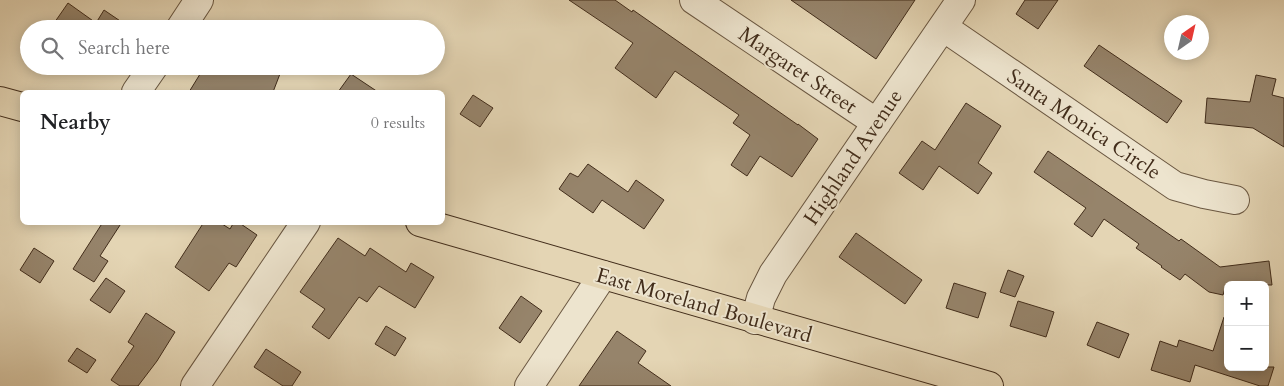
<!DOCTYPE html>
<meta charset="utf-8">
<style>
body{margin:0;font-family:Cardo,serif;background:#f6f6f6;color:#202124}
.controls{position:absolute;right:15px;bottom:15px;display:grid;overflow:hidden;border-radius:8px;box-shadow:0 2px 12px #0003}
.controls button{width:45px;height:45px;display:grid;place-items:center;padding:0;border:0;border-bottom:1px solid #e0e0e0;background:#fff;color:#202124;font:25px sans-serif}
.compass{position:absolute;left:1164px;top:15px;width:45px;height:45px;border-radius:50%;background:#fff;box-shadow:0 2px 12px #0003;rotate:34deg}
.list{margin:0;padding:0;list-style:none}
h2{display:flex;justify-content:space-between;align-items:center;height:65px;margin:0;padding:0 20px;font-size:21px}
h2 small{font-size:16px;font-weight:400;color:#757577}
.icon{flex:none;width:28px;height:28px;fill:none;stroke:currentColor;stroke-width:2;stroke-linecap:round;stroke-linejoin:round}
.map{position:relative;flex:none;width:1284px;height:386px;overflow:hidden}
.search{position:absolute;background:#fff;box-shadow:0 2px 12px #0003;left:20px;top:20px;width:425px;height:55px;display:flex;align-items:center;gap:12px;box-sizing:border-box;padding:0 18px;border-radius:28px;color:#757577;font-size:19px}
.panel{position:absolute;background:#fff;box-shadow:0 2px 12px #0003;left:20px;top:90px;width:425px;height:135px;border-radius:8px}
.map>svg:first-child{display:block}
.building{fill:#96846b;stroke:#422d1b}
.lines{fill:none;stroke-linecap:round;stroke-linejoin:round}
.minor-casing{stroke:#6a5741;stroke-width:30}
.major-casing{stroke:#422d1b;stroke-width:30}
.minor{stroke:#ede4ce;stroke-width:28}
.major{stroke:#e4d5b4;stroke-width:28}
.labels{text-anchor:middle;stroke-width:4;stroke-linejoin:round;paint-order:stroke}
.street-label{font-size:21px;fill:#422d1b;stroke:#ede4ce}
</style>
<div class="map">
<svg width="1284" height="386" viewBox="0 0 1284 386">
<rect width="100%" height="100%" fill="#e4d5b4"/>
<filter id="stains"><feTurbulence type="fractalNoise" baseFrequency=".004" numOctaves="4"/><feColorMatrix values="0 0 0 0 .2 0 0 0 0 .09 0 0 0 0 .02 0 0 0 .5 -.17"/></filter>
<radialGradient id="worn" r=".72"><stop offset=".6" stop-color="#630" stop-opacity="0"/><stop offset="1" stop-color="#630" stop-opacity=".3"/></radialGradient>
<path class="building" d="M 569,0 L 615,0 L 632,12 L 633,10 L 798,125 L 798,124 L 818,139 L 792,177 L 760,156 L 747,176 L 731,165 L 750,135 L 733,123 L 739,115 L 675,71 L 656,98 L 615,68 L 633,43 Z
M 791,0 L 915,0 L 876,59 Z
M 1025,0 L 1058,0 L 1038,29 L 1016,14 Z
M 68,3 L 96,23 L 104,10 L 132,29 L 50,29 Z
M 1099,45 L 1182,101 L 1167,123 L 1084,66 Z
M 205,66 L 283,66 L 273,92 L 189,92 Z
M 351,74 L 378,92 L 338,92 Z
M 1256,75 L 1276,79 L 1272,95 L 1284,98 L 1284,147 L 1253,128 L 1205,123 L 1207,98 L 1250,102 Z
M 473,95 L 493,108 L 480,127 L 460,114 Z
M 966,103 L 1001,126 L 978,163 L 992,173 L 978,194 L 939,166 L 923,190 L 899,173 L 922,141 L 935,150 Z
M 1048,151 L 1179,241 L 1181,239 L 1220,267 L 1269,261 L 1272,285 L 1226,285 L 1223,295 L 1209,292 L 1185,274 L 1180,280 L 1161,267 L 1162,266 L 1136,248 L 1139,244 L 1104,219 L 1092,237 L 1074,224 L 1086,208 L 1034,172 Z
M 588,164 L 628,192 L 636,180 L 664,200 L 644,229 L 602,200 L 593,213 L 559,189 L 570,173 L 578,177 Z
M 103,222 L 122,222 L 100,256 L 108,261 L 94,282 L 73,269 Z
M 204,222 L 219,222 L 230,229 L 234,222 L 238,222 L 257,235 L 236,267 L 229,263 L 209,291 L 175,267 Z
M 856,233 L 922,280 L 905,304 L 839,257 Z
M 338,238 L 365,256 L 370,248 L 406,272 L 411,263 L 434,277 L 415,308 L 379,286 L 367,302 L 359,297 L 329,339 L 312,327 L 325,309 L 300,292 Z
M 34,248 L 54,261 L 40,283 L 20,270 Z
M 1008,270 L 1024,276 L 1015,297 L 1000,292 Z
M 106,278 L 125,291 L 110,313 L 90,300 Z
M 954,283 L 986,293 L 978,318 L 946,308 Z
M 521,296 L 542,311 L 520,343 L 499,328 Z
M 1018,301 L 1054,312 L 1046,337 L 1010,326 Z
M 146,313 L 175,332 L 157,361 L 138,386 L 120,386 L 111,380 L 134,346 L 128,342 Z
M 1224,317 L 1228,317 L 1228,367 L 1274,367 L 1268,386 L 1260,386 L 1195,365 L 1190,382 L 1151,370 L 1160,341 L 1177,347 L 1179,340 L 1213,351 Z
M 1097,322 L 1129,334 L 1119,358 L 1087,345 Z
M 386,326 L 406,338 L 395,356 L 375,344 Z
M 617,331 L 646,351 L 638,363 L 671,386 L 579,386 Z
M 77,348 L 96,360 L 87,373 L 68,361 Z
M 266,349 L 301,372 L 292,386 L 283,386 L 254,367 Z"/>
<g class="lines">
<g class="minor-casing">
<path id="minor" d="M 694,0 L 877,123
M 943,27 L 1175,186 L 1204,194 L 1235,200
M 180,29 L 199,0
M 136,92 L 154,66
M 755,320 L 761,298 L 773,274 L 961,0
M 195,386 L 306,222
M 529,386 L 603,275"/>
</g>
<g class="major-casing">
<path id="major" d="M 0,101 L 22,107
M 420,222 L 989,386"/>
</g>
<use href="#minor" class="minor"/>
<use href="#major" class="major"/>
</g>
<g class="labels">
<g class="street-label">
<text transform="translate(798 70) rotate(34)" y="7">Margaret Street</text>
<text transform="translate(1084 124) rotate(34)" y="7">Santa Monica Circle</text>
<text transform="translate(853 157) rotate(-56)" y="7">Highland Avenue</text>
<text transform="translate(704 305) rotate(16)" y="7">East Moreland Boulevard</text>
</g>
</g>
<rect width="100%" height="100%" filter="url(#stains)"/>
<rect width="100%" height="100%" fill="url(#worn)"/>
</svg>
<div class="controls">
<button>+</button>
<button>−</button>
</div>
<svg class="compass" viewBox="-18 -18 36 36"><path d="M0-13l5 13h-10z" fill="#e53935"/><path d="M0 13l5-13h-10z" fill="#757577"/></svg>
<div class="search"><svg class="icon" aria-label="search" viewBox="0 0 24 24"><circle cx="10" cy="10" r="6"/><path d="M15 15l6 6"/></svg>Search here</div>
<section class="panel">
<h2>Nearby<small>0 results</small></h2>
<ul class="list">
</ul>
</section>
</div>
